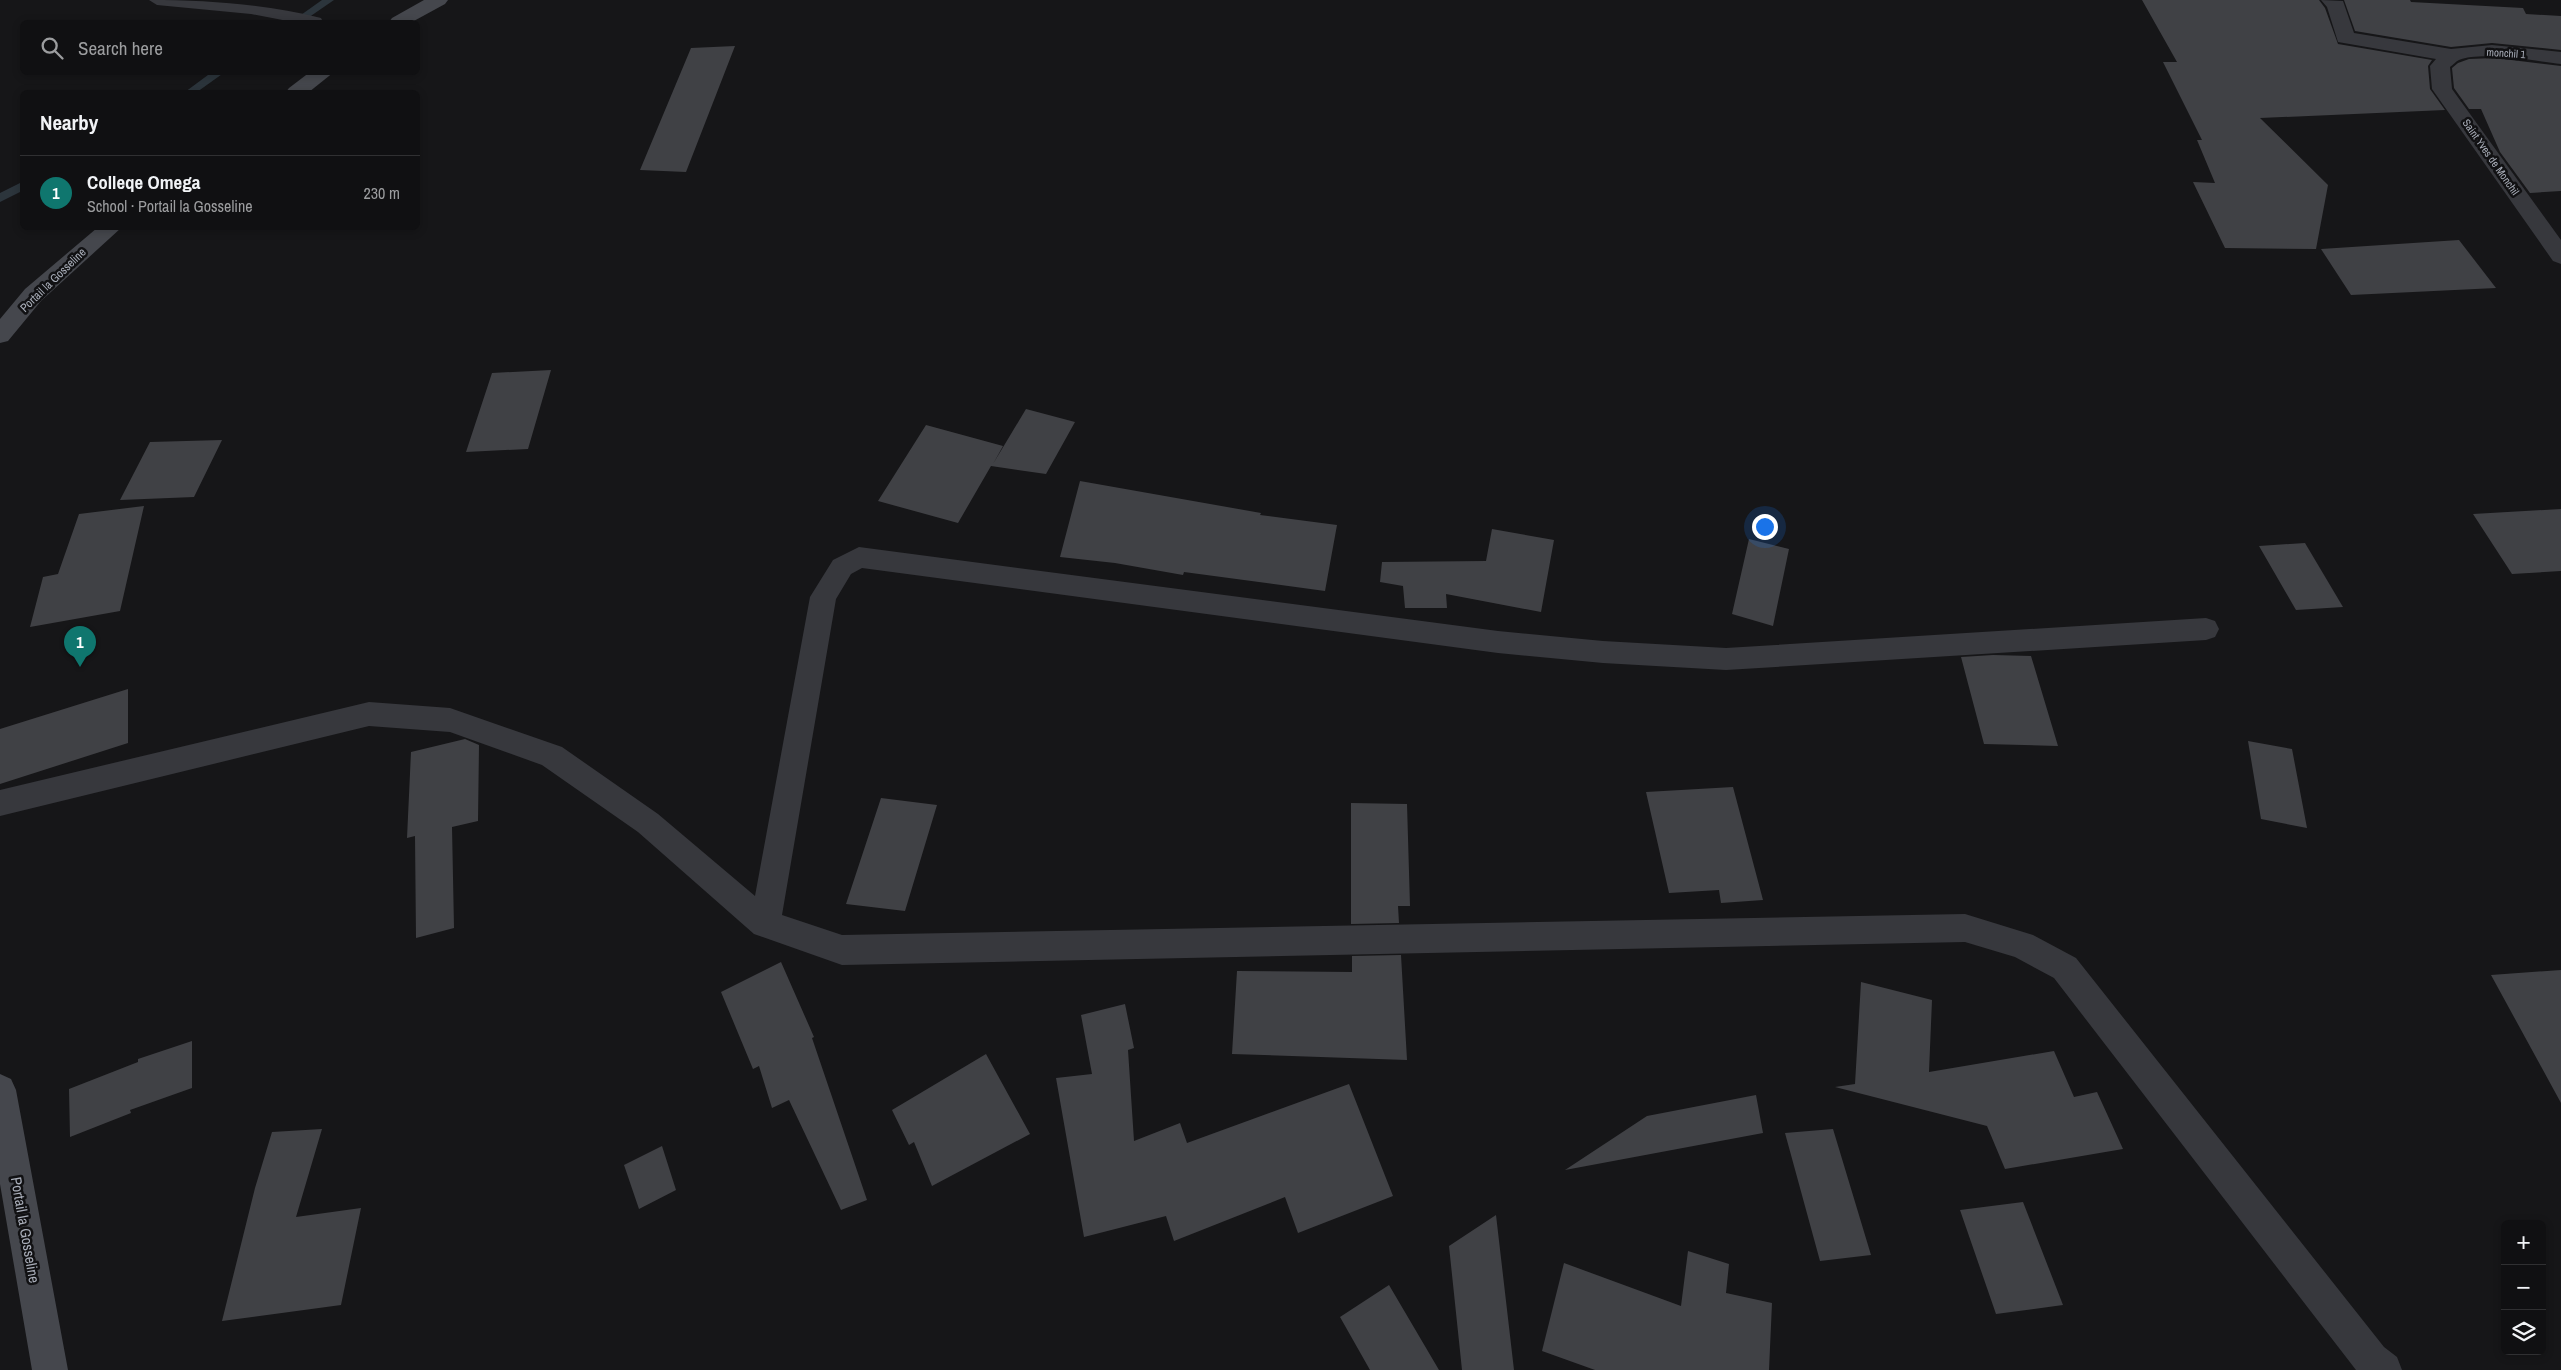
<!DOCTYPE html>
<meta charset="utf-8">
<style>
body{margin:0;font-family:"Archivo Narrow",sans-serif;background:#1e1e20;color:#f1f3f6}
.controls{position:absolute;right:15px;bottom:15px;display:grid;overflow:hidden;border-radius:8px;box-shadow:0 2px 8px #0003}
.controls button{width:45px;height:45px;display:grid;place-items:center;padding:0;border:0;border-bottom:1px solid #303032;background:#101012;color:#f1f3f6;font:25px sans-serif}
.you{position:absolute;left:1764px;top:526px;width:18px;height:18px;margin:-12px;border:4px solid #fff;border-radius:50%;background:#1a73e8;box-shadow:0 0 0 8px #1a73e833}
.badge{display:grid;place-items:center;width:32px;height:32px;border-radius:50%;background:#0f766e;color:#fff;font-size:16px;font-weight:700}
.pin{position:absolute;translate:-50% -41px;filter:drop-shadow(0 1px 2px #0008)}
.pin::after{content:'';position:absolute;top:26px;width:18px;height:15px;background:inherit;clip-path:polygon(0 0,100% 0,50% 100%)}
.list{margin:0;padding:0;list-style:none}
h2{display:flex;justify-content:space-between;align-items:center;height:65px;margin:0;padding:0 20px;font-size:21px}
h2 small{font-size:16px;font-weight:400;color:#9c9d9f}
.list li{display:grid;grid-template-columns:32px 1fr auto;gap:15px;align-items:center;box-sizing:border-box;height:75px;padding:0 20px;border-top:1px solid #303032}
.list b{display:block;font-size:19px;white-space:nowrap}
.list p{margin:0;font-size:16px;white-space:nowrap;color:#9c9d9f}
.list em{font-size:16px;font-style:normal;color:#9c9d9f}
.icon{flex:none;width:28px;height:28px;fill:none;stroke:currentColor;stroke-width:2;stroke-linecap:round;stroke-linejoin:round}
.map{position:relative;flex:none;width:2561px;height:1370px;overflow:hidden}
.search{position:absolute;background:#101012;box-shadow:0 2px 8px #0003;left:20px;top:20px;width:400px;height:55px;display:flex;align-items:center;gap:12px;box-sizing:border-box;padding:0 18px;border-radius:8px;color:#9c9d9f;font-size:19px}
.panel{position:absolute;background:#101012;box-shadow:0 2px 8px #0003;left:20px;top:90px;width:400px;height:140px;border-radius:8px}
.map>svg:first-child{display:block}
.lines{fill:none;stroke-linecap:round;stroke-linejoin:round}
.stream{fill:#2c353c;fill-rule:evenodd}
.building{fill:#404145}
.lane{fill:#37383d;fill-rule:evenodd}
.street{fill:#37383d;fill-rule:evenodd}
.secondary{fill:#45474d;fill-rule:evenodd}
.labels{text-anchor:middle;stroke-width:5;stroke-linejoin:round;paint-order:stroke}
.far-street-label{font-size:11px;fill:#a8adb8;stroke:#111113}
.street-label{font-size:12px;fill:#a8adb8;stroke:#111113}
.near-street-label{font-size:15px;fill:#a8adb8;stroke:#111113}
</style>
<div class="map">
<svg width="2561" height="1370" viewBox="0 0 2561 1370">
<rect width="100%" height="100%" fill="#161618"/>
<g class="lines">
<path class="stream" d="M 322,0 L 334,0 L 302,22 L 291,22 Z
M 212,72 L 225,72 L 197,92 L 185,92 Z
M 22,182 L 22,191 L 0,202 L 0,193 Z"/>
</g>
<path class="building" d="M 2142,0 L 2319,0 L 2325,8 L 2338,44 L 2432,60 L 2428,66 L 2430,89 L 2445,110 L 2260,118 L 2328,185 L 2316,249 L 2225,248 L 2193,182 L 2215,183 L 2197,140 L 2202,140 L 2163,62 L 2177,62 Z
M 2344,0 L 2410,0 L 2411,2 L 2523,8 L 2526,14 L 2561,16 L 2561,50 L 2492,43 L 2451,47 L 2355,31 Z
M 735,46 L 686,172 L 640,170 L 691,48 Z
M 2495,58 L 2561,66 L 2561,191 L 2530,193 L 2500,152 L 2481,109 L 2469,109 L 2454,88 L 2452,68 L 2458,63 L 2469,59 Z
M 2459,240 L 2496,288 L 2351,295 L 2321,249 Z
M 551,370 L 528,449 L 466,452 L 492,373 Z
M 1026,409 L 1075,422 L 1046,474 L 991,466 L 958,523 L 878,501 L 926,425 L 1003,446 L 993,464 Z
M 222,440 L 194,497 L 120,500 L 150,442 Z
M 1080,481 L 1261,513 L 1260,515 L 1337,525 L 1325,591 L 1184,572 L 1183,575 L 1115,563 L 1060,557 Z
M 144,506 L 120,611 L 30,627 L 43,577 L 58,574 L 79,514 Z
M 2561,509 L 2561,571 L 2512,574 L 2473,514 Z
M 1492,529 L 1554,540 L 1541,612 L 1446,594 L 1447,608 L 1405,608 L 1403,586 L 1380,582 L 1382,562 L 1486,561 Z
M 1749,539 L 1789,549 L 1773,626 L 1732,614 Z
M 2305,543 L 2343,607 L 2296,610 L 2259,546 Z
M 1993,655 L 2031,656 L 2058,746 L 1984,744 L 1961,657 Z
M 128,689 L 128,743 L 0,784 L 0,729 Z
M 465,739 L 479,745 L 478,821 L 452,827 L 454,928 L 416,938 L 415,836 L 407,838 L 411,752 Z
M 2248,741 L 2292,749 L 2307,828 L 2261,819 Z
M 1733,787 L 1763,900 L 1721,903 L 1719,890 L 1669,893 L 1646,792 Z
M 881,798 L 937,805 L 905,911 L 846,904 Z
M 1351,803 L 1407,804 L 1410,906 L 1398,906 L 1399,923 L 1351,924 Z
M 1401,955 L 1407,1060 L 1232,1054 L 1237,971 L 1352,972 L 1352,956 Z
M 781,962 L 814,1037 L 812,1038 L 867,1200 L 841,1210 L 789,1100 L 772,1108 L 759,1066 L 753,1069 L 721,992 Z
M 2561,970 L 2561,1103 L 2491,975 Z
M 1861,982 L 1932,1000 L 1929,1072 L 2054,1051 L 2074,1097 L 2097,1092 L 2123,1149 L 2005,1169 L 1987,1126 L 1835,1087 L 1855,1084 Z
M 1125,1004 L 1134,1048 L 1128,1050 L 1134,1141 L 1180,1123 L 1187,1143 L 1349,1084 L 1393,1196 L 1298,1233 L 1285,1197 L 1174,1241 L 1166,1216 L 1084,1237 L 1056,1078 L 1092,1074 L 1081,1015 Z
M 192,1041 L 192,1088 L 130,1110 L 131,1113 L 70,1137 L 69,1089 L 138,1062 L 138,1059 Z
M 986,1054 L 1030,1134 L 932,1186 L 914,1142 L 909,1145 L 892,1110 Z
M 1756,1095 L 1763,1133 L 1565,1170 L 1647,1116 Z
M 322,1129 L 296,1217 L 361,1208 L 341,1305 L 222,1321 L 255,1188 L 272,1132 Z
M 1833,1129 L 1871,1255 L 1820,1261 L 1785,1133 Z
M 662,1146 L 676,1190 L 639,1209 L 624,1165 Z
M 2023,1202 L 2063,1305 L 1996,1314 L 1960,1210 Z
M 1496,1215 L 1514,1370 L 1462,1370 L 1449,1246 Z
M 1688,1251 L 1729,1264 L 1726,1293 L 1772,1303 L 1769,1370 L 1595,1370 L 1542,1351 L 1564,1263 L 1681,1306 Z
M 1389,1285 L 1439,1370 L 1370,1370 L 1340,1317 Z"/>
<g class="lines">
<path class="lane" d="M 149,0 C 208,0 263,4 321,18 L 323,22 L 293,22 L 251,14 L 157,5 Z"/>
<path class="street" d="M 2321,0 L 2343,1 L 2354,33 L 2451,49 L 2492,45 L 2561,52 L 2561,64 C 2536,61 2482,51 2459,60 C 2456,61 2453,65 2450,67 L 2452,89 L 2561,240 L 2561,264 L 2553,261 L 2432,89 L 2430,66 L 2436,59 L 2338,42 L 2327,7 Z
M 859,547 L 1498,631 L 1603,641 L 1726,648 L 2206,618 L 2215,621 L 2219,629 L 2215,637 L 2206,640 L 1726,670 L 1603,663 L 1498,653 L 862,568 L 851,574 L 836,599 L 782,915 L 842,935 L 1965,914 L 2033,935 L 2076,958 L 2384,1347 L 2397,1357 L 2402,1370 L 2356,1370 L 2054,978 L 2015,957 L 1965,942 L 842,965 L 754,934 L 638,832 L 542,765 L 450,732 L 369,726 L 0,816 L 0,790 L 369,702 L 450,708 L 562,747 L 658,814 L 755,896 L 810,597 L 833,560 Z"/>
<path class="secondary" d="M 424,0 L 448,0 L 445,4 L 412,22 L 389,22 L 392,18 Z
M 310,72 L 334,72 L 309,92 L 286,92 L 289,88 Z
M 97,228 L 121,228 L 41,301 L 8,341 L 0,343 L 0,319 L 25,289 Z
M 0,1074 L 11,1079 L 16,1090 L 68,1370 L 32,1370 L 0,1184 Z"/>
</g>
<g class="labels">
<g class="far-street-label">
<text transform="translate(2506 53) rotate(4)" y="4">monchil 1</text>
<text transform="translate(2491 157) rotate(55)" y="4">Saint Yves de Monchil</text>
</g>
<g class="street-label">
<text transform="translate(53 280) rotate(-44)" y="4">Portail la Gosseline</text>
</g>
<g class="near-street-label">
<text transform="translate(25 1230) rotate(80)" y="5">Portail la Gosseline</text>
</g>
</g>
</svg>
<div class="controls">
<button>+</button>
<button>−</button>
<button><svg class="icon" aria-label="layers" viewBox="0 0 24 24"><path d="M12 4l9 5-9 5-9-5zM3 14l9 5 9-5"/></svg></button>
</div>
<div class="you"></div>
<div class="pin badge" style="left:80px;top:667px">1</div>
<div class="search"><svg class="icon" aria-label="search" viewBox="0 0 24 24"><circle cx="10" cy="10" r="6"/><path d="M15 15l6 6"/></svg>Search here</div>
<section class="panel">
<h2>Nearby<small></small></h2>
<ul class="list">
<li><span class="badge">1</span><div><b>Colleqe Omega</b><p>School · Portail la Gosseline</p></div><em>230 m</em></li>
</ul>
</section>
</div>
